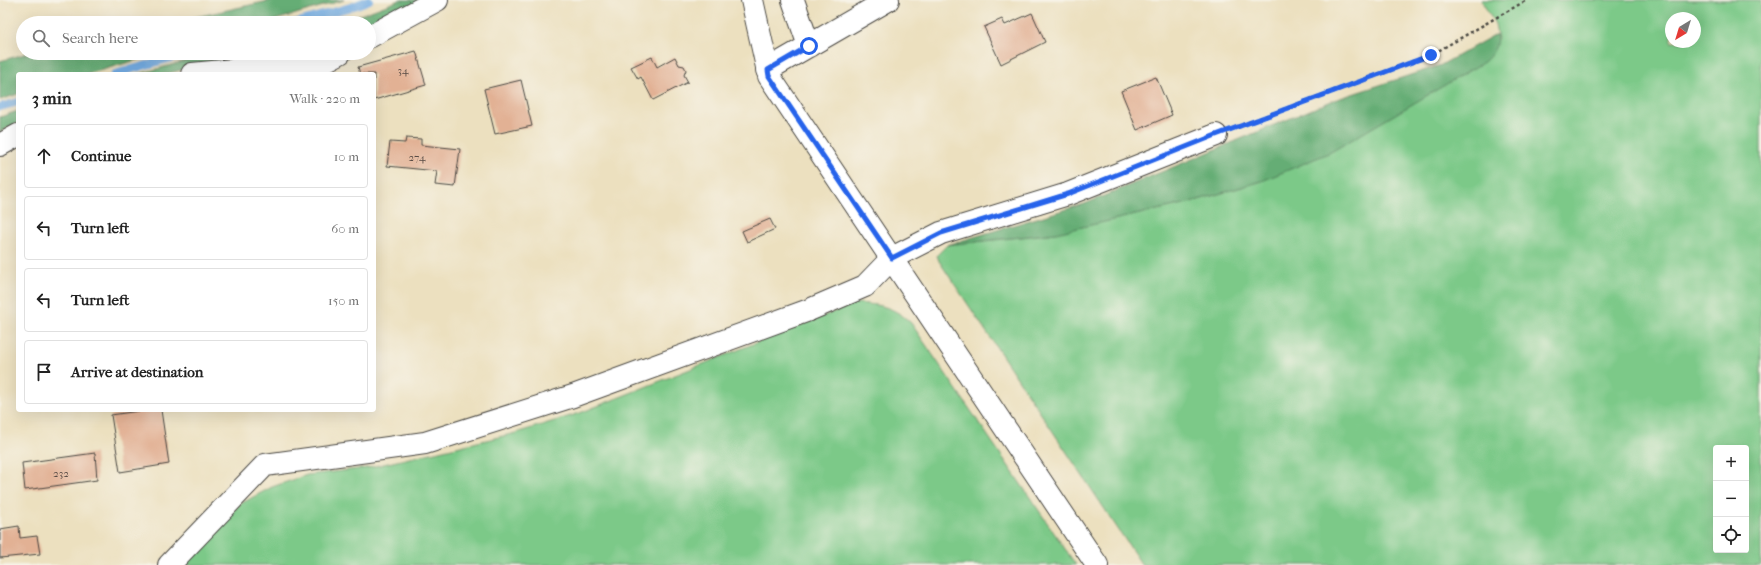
<!DOCTYPE html>
<meta charset="utf-8">
<style>
body{margin:0;font-family:"IM FELL French Canon",serif;background:#f2f2f2;color:#222}
.controls{position:absolute;right:12px;bottom:12px;display:grid;overflow:hidden;border-radius:4px;box-shadow:0 4px 16px #0002}
.controls button{width:36px;height:36px;display:grid;place-items:center;padding:0;border:0;border-bottom:1px solid #e0e0e0;background:#fff;color:#222;font:20px sans-serif}
.compass{position:absolute;left:1665px;top:12px;width:36px;height:36px;border-radius:50%;background:#fff;box-shadow:0 4px 16px #0002;rotate:218deg}
.stop{position:absolute;width:12px;height:12px;margin:-9px;border:3px solid #2563eb;border-radius:50%;background:#fff}
.stop.end{background:#2563eb;border-color:#fff;box-shadow:0 1px 4px #0008}
.list{margin:0;padding:0;list-style:none}
h2{display:flex;justify-content:space-between;align-items:center;height:52px;margin:0;padding:0 16px;font-size:17px}
h2 small{font-size:13px;font-weight:400;color:#767676}
.list li{display:grid;grid-template-columns:26px 1fr auto;gap:12px;align-items:center;box-sizing:border-box;height:64px;margin:0 8px 8px;padding:0 8px;border:1px solid #e0e0e0;border-radius:4px}
.list b{display:block;font-size:15px;white-space:nowrap}
.list em{font-size:13px;font-style:normal;color:#767676}
.icon{flex:none;width:22px;height:22px;fill:none;stroke:currentColor;stroke-width:2;stroke-linecap:round;stroke-linejoin:round}
.map{position:relative;flex:none;width:1761px;height:565px;overflow:hidden}
.search{position:absolute;background:#fff;box-shadow:0 4px 16px #0002;left:16px;top:16px;width:360px;height:44px;display:flex;align-items:center;gap:10px;box-sizing:border-box;padding:0 14px;border-radius:22px;color:#767676;font-size:15px}
.panel{position:absolute;background:#fff;box-shadow:0 4px 16px #0002;left:16px;top:72px;width:360px;height:340px;border-radius:4px}
.map>svg:first-child{display:block}
.green{fill:#7cc988;stroke:#547a5a;fill-rule:evenodd}
.forest{fill:#65ad74;stroke:#486c50}
.lines{fill:none;stroke-linecap:round;stroke-linejoin:round}
.stream{stroke:#75ade4;stroke-width:8}
.building{fill:#e2b194}
.minor-casing{stroke:#484641;stroke-width:24}
.tertiary-casing{stroke:#484641;stroke-width:24}
.path{stroke:#484641;stroke-width:2.5;stroke-dasharray:3 3;stroke-linecap:butt}
.minor{stroke:#fff;stroke-width:22}
.tertiary{stroke:#fff;stroke-width:22}
.route{stroke:#2563eb;stroke-width:5}
.labels{text-anchor:middle;stroke-width:3;stroke-linejoin:round;paint-order:stroke}
.number-label{font-size:11px;fill:#594c45}
</style>
<div class="map">
<svg width="1761" height="565" viewBox="0 0 1761 565">
<rect width="100%" height="100%" fill="#f7f3e8"/>
<filter id="ink" filterUnits="userSpaceOnUse"><feTurbulence type="fractalNoise" baseFrequency=".025" numOctaves="2"/><feDisplacementMap in="SourceGraphic" scale="8" xChannelSelector="R" yChannelSelector="G"/><feConvolveMatrix kernelMatrix="1 2 1 2 8 2 1 2 1" color-interpolation-filters="sRGB"/></filter>
<filter id="wash" filterUnits="userSpaceOnUse"><feTurbulence type="fractalNoise" baseFrequency=".012" numOctaves="4" result="noise"/><feDisplacementMap in="SourceGraphic" scale="16" xChannelSelector="R" yChannelSelector="G"/><feGaussianBlur stdDeviation="0.9" result="paint"/><feColorMatrix in="noise" values="0 0 0 0 0 0 0 0 0 0 0 0 0 0 0 0 0 1.4 0 .05"/><feComposite in="paint" operator="in"/></filter>
<g filter="url(#wash)">
<rect width="100%" height="100%" fill="#ece0bf"/>
<path class="green" d="M 1481,0 L 1761,0 L 1761,565 L 1142,565 L 939,261 L 937,255 L 947,245 L 1049,234 L 1188,203 L 1262,181 L 1498,39 L 1495,24 ZM 1671,18 L 1695,18 L 1695,42 L 1671,42 ZM 1716,448 L 1746,448 L 1746,550 L 1716,550 Z
M 856,303 C 881,305 893,306 911,323 L 1076,565 L 178,565 L 240,504 L 272,487 L 307,475 L 367,468 L 516,433 L 580,413 Z"/>
<path class="forest" d="M 273,0 L 344,0 L 265,23 L 168,23 Z
M 400,0 L 423,0 L 369,24 L 369,23 L 329,23 L 363,14 Z
M 1496,34 C 1499,46 1492,55 1484,62 L 1331,152 L 1262,181 L 1188,203 L 1056,233 L 947,245 L 1087,203 L 1334,100 L 1441,65 Z
M 28,53 L 161,53 L 88,74 L 18,74 L 18,94 L 0,100 L 0,61 Z
M 214,53 L 271,53 L 189,68 L 165,74 L 139,74 Z
M 18,111 L 18,123 L 0,132 L 0,117 Z"/>
<g class="lines">
<path class="stream" d="M 295,23 L 354,6 L 369,0
M 115,74 L 189,53
M 0,107 L 18,102"/>
</g>
<g id="blocks">
<path class="building" d="M 1032,13 L 1045,42 L 1001,64 L 984,27 L 1002,19 L 1005,25 Z
M 416,51 L 426,85 L 374,100 L 374,74 L 360,74 L 358,67 Z
M 652,57 L 657,67 L 675,57 L 679,65 L 684,66 L 686,70 L 684,75 L 688,82 L 653,100 L 641,77 L 638,79 L 631,67 Z
M 1156,77 L 1172,115 L 1137,130 L 1121,91 Z
M 521,80 L 532,126 L 495,134 L 484,89 Z
M 406,138 L 421,139 L 421,145 L 460,149 L 455,187 L 435,185 L 437,171 L 387,166 L 390,142 L 405,143 Z
M 770,219 L 775,229 L 747,242 L 742,231 Z
M 146,410 L 161,410 L 169,464 L 120,472 L 111,415 Z
M 95,453 L 97,480 L 25,490 L 22,463 Z
M 19,526 L 20,538 L 37,536 L 40,554 L 0,558 L 0,529 Z"/>
</g>
</g>
<g filter="url(#ink)">
<use href="#blocks" fill-opacity="0" stroke="#484641" stroke-width="1"/>
<g class="lines">
<g class="minor-casing">
<path id="minor" d="M 793,0 L 809,46
M 369,37 L 437,0
M 767,70 L 888,0
M 192,74 L 325,61 L 340,53
M 0,145 L 18,135
M 169,565 L 265,465 L 425,443 L 573,396 L 809,310 L 865,286 L 892,258 L 941,233 L 1068,194 L 1216,135"/>
</g>
<g class="tertiary-casing">
<path id="tertiary" d="M 752,0 L 769,76 L 1097,565"/>
</g>
<path class="path" d="M 1237,127 L 1431,55 L 1527,0"/>
<use href="#minor" class="minor"/>
<use href="#tertiary" class="tertiary"/>
</g>
</g>
<g class="lines" filter="url(#ink)">
<path class="route" d="M 809,46 L 768,70 L 769,76 L 892,258 L 941,233 L 1068,194 L 1216,135 L 1431,55"/>
</g>
<g class="labels">
<g class="number-label">
<text x="403" y="74">34</text>
<text x="417" y="161">274</text>
<text x="61" y="477">232</text>
</g>
</g>
</svg>
<div class="controls">
<button>+</button>
<button>−</button>
<button><svg class="icon" aria-label="locate" viewBox="0 0 24 24"><circle cx="12" cy="12" r="6"/><path d="M12 2v4M12 18v4M2 12h4M18 12h4"/></svg></button>
</div>
<svg class="compass" viewBox="-18 -18 36 36"><path d="M0-13l5 13h-10z" fill="#e53935"/><path d="M0 13l5-13h-10z" fill="#767676"/></svg>
<div class="stop" style="left:809px;top:46px"></div>
<div class="stop end" style="left:1431px;top:55px"></div>
<div class="search"><svg class="icon" aria-label="search" viewBox="0 0 24 24"><circle cx="10" cy="10" r="6"/><path d="M15 15l6 6"/></svg>Search here</div>
<section class="panel">
<h2>3 min<small>Walk · 220 m</small></h2>
<ul class="list">
<li><svg class="icon" aria-label="ahead" viewBox="0 0 24 24"><path d="M12 20V5M6 11l6-6 6 6"/></svg><div><b>Continue</b></div><em>10 m</em></li>
<li><svg class="icon" aria-label="left" viewBox="0 0 24 24"><path d="M17 20v-9H6M10 6l-5 5 5 5"/></svg><div><b>Turn left</b></div><em>60 m</em></li>
<li><svg class="icon" aria-label="left" viewBox="0 0 24 24"><path d="M17 20v-9H6M10 6l-5 5 5 5"/></svg><div><b>Turn left</b></div><em>150 m</em></li>
<li><svg class="icon" aria-label="arrive" viewBox="0 0 24 24"><path d="M6 21V4h12l-3 4 3 4H6"/></svg><div><b>Arrive at destination</b></div></li>
</ul>
</section>
</div>
